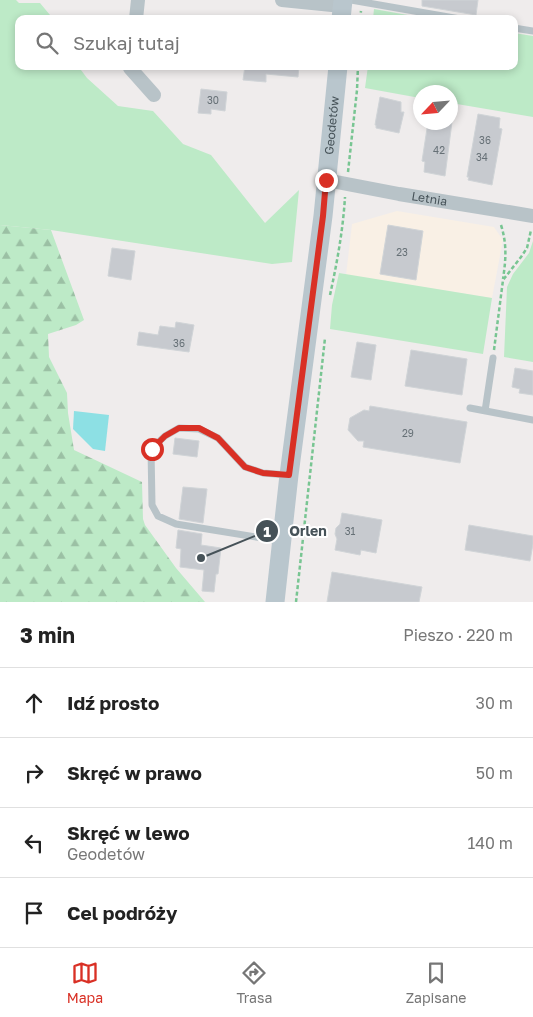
<!DOCTYPE html>
<html lang="pl">
<meta charset="utf-8">
<style>
body{margin:0;font-family:"Golos Text",sans-serif;background:#f6f6f6;color:#222}
.compass{position:absolute;left:413px;top:85px;width:45px;height:45px;border-radius:50%;background:#fff;box-shadow:0 2px 8px #0003;rotate:244deg}
.stop{position:absolute;width:15px;height:15px;margin:-11px;border:4px solid #d93025;border-radius:50%;background:#fff}
.stop.end{background:#d93025;border-color:#fff;box-shadow:0 1px 5px #0008}
.list{margin:0;padding:0;list-style:none}
h2{display:flex;justify-content:space-between;align-items:center;height:65px;margin:0;padding:0 20px;font-size:21px}
h2 small{font-size:16px;font-weight:400;color:#767676}
.list li{display:grid;grid-template-columns:32px 1fr auto;gap:15px;align-items:center;box-sizing:border-box;height:70px;padding:0 20px;border-top:1px solid #e0e0e0}
.list b{display:block;font-size:19px;white-space:nowrap}
.list p{margin:0;font-size:16px;white-space:nowrap;color:#767676}
.list em{font-size:16px;font-style:normal;color:#767676}
.icon{flex:none;width:28px;height:28px;fill:none;stroke:currentColor;stroke-width:2;stroke-linecap:round;stroke-linejoin:round}
.map{position:relative;flex:none;width:533px;height:602px;overflow:hidden}
.search{position:absolute;background:#fff;box-shadow:0 2px 8px #0003;left:15px;right:15px;top:15px;height:55px;display:flex;align-items:center;gap:12px;box-sizing:border-box;padding:0 18px;border-radius:10px;color:#767676;font-size:19px}
.sheet{height:345px;background:#fff}
nav{display:flex;justify-content:space-around;align-items:center;box-sizing:border-box;height:70px;border-top:1px solid #e0e0e0;background:#fff;font-size:14px;color:#767676}
nav a{display:grid;justify-items:center;gap:2px}
nav .on{color:#d93025}
.map>svg:first-child{display:block}
.commercial{fill:#f9f0e5}
.grass{fill:#bdeac7}
.forest{fill:url(#forest-firs)}
.water{fill:#8de0e4}
.building{fill:#c7cacf;stroke:#d0d4d7}
.lines{fill:none;stroke-linecap:round;stroke-linejoin:round}
.path{stroke:#78c592;stroke-width:2.5;stroke-dasharray:4 2.5;stroke-linecap:butt}
.service{stroke:#b8c3c8;stroke-width:7}
.minor{stroke:#b8c3c8;stroke-width:14}
.secondary{stroke:#b9c6cd;stroke-width:19}
.route{stroke:#d93025;stroke-width:6}
.labels{text-anchor:middle;stroke-width:4;stroke-linejoin:round;paint-order:stroke}
.number-label{font-size:10px;fill:#667076}
.street-label{font-size:12px;fill:#465258;stroke:#fff}
.leader{fill:none;stroke:#465258;stroke-width:2}
.callout-dot{fill:#465258;stroke:#fff;stroke-width:2}
.mark-label{font-size:15px;text-anchor:middle;font-weight:bold;fill:#fff}
.callout-label{font-size:14px;text-anchor:middle;font-weight:bold;fill:#465258;stroke:#fff;stroke-width:4;stroke-linejoin:round;paint-order:stroke}
</style>
<div class="map">
<svg width="533" height="602" viewBox="0 0 533 602">
<defs>
<pattern id="forest-firs" width="22" height="20" patternUnits="userSpaceOnUse" patternTransform="scale(1.25)"><rect width="22" height="20" fill="#bdeac7"/><path d="M5 1l3.5 6h-7zM16 11l3.5 6h-7z" fill="#9bc0a4"/></pattern>
</defs>
<rect width="100%" height="100%" fill="#efecec"/>
<path class="commercial" d="M 397,211 L 494,227 L 503,240 L 492,298 L 346,275 L 352,224 Z"/>
<path class="grass" d="M 0,0 L 16,0 L 19,3 L 40,3 L 50,15 L 52,19 L 19,19 L 19,66 L 78,66 L 87,78 L 118,106 L 153,111 L 183,144 L 211,155 L 265,223 L 299,190 L 292,262 L 272,264 L 51,230 L 0,225 Z
M 374,9 L 430,19 L 373,19 Z
M 514,33 L 533,36 L 533,117 L 451,103 L 450,92 L 420,92 L 420,98 L 365,88 L 368,66 L 514,66 Z
M 533,241 L 533,362 L 504,357 L 507,287 L 513,274 L 529,253 Z
M 339,273 L 492,298 L 483,354 L 330,329 L 332,305 Z"/>
<path class="forest" d="M 0,225 L 51,230 L 84,320 L 76,325 L 48,334 L 49,357 L 67,393 L 68,413 L 74,450 L 142,482 L 143,519 L 145,525 L 176,568 L 205,602 L 0,602 Z"/>
<path class="water" d="M 74,411 L 109,415 L 105,451 L 93,449 L 73,429 Z"/>
<path class="building" d="M 422,0 L 478,0 L 476,15 L 422,6 Z
M 245,66 L 299,66 L 298,77 L 266,74 L 266,82 L 243,80 Z
M 201,89 L 227,92 L 225,111 L 211,109 L 211,114 L 198,113 Z
M 380,97 L 401,102 L 401,112 L 404,112 L 399,133 L 376,128 L 376,125 L 375,125 L 376,119 Z
M 478,114 L 500,118 L 499,128 L 502,129 L 492,185 L 468,180 L 469,177 L 467,177 Z
M 428,122 L 452,122 L 445,176 L 424,172 L 425,162 L 422,161 Z
M 388,225 L 423,231 L 416,280 L 380,274 Z
M 112,248 L 135,251 L 131,280 L 108,276 Z
M 176,322 L 194,325 L 189,352 L 137,345 L 139,332 L 158,335 L 160,326 L 175,328 Z
M 357,342 L 376,345 L 371,380 L 351,377 Z
M 411,350 L 467,359 L 462,395 L 405,386 Z
M 515,368 L 533,371 L 533,395 L 519,393 L 520,389 L 512,387 Z
M 370,406 L 467,422 L 460,463 L 363,447 L 364,441 L 358,441 L 348,430 L 350,418 L 364,410 L 369,411 Z
M 175,438 L 199,441 L 197,457 L 173,454 Z
M 183,487 L 207,489 L 203,523 L 179,519 Z
M 342,513 L 382,520 L 376,553 L 361,550 L 360,555 L 335,550 L 337,539 L 335,534 L 336,528 L 340,524 Z
M 469,525 L 533,536 L 533,544 L 530,561 L 465,550 Z
M 178,530 L 202,534 L 201,545 L 221,548 L 218,574 L 216,574 L 214,592 L 202,591 L 204,570 L 180,567 L 181,549 L 176,548 Z
M 332,572 L 422,587 L 419,602 L 327,602 Z"/>
<g class="lines">
<path class="path" d="M 360,19 L 361,11
M 348,172 L 357,90 L 358,66
M 501,225 C 507,244 506,259 503,279
M 330,295 C 337,263 343,230 345,197
M 494,350 L 503,280 L 521,257 L 527,248 L 531,230
M 296,602 L 325,338"/>
<path class="service" d="M 351,0 L 460,19
M 514,28 L 533,31
M 470,408 L 533,420
M 485,411 L 493,358
M 280,541 L 176,524 L 158,516 L 152,505 L 151,449 L 165,436 L 179,428 L 199,429 L 218,438 L 245,467 L 263,473 L 288,475"/>
<g class="minor">
<path d="M 282,0 L 342,6"/>
<path d="M 136,19 L 138,0"/>
<path d="M 131,66 L 130,68 L 154,95"/>
<path id="s1" d="M 326,180 L 399,194 L 533,216"/>
</g>
<g class="secondary">
<path d="M 341,19 L 343,0"/>
<path id="s2" d="M 275,602 L 289,475 L 323,216 L 338,66"/>
</g>
</g>
<g class="lines">
<path class="route" d="M 152,449 L 165,436 L 179,428 L 199,428 L 218,438 L 245,467 L 263,473 L 289,475 L 323,216 L 326,180"/>
</g>
<g class="labels">
<g class="number-label">
<text x="213" y="104">30</text>
<text x="485" y="144">36</text>
<text x="439" y="154">42</text>
<text x="482" y="161">34</text>
<text x="402" y="256">23</text>
<text x="179" y="347">36</text>
<text x="408" y="437">29</text>
<text x="350" y="535">31</text>
</g>
<g class="street-label">
<text dy="4" stroke="none"><textPath href="#s2" startOffset="480">Geodetów</textPath></text>
<text dy="4" stroke="none"><textPath href="#s1" startOffset="105">Letnia</textPath></text>
</g>
</g>
<path class="leader" d="M201 558L267 531"/>
<g class="callout-dot">
<circle cx="201" cy="558" r="5"/>
<circle cx="267" cy="531" r="12"/>
</g>
<g class="mark-label">
<text x="267" y="537">1</text>
</g>
<g class="callout-label">
<text x="308" y="536">Orlen</text>
</g>
</svg>
<svg class="compass" viewBox="-18 -18 36 36"><path d="M0-13l5 13h-10z" fill="#e53935"/><path d="M0 13l5-13h-10z" fill="#767676"/></svg>
<div class="stop" style="left:152px;top:449px"></div>
<div class="stop end" style="left:326px;top:180px"></div>
<div class="search"><svg class="icon" aria-label="search" viewBox="0 0 24 24"><circle cx="10" cy="10" r="6"/><path d="M15 15l6 6"/></svg>Szukaj tutaj</div>
</div>
<section class="sheet">
<h2>3 min<small>Pieszo · 220 m</small></h2>
<ul class="list">
<li><svg class="icon" aria-label="ahead" viewBox="0 0 24 24"><path d="M12 20V5M6 11l6-6 6 6"/></svg><div><b>Idź prosto</b></div><em>30 m</em></li>
<li><svg class="icon" aria-label="right" viewBox="0 0 24 24"><path d="M7 20v-9h11M14 6l5 5-5 5"/></svg><div><b>Skręć w prawo</b></div><em>50 m</em></li>
<li><svg class="icon" aria-label="left" viewBox="0 0 24 24"><path d="M17 20v-9H6M10 6l-5 5 5 5"/></svg><div><b>Skręć w lewo</b><p>Geodetów</p></div><em>140 m</em></li>
<li><svg class="icon" aria-label="arrive" viewBox="0 0 24 24"><path d="M6 21V4h12l-3 4 3 4H6"/></svg><div><b>Cel podróży</b></div></li>
</ul>
</section>
<nav>
<a class="on"><svg class="icon" aria-label="map" viewBox="0 0 24 24"><path d="M3 6l6-2 6 2 6-2v14l-6 2-6-2-6 2zM9 4v14M15 6v14"/></svg>Mapa</a>
<a><svg class="icon" aria-label="directions" viewBox="0 0 24 24"><path d="M12 3l9 9-9 9-9-9zM9 14v-3h6M13 9l2 2-2 2"/></svg>Trasa</a>
<a><svg class="icon" aria-label="saved" viewBox="0 0 24 24"><path d="M7 4h10v16l-5-4-5 4z"/></svg>Zapisane</a>
</nav>
